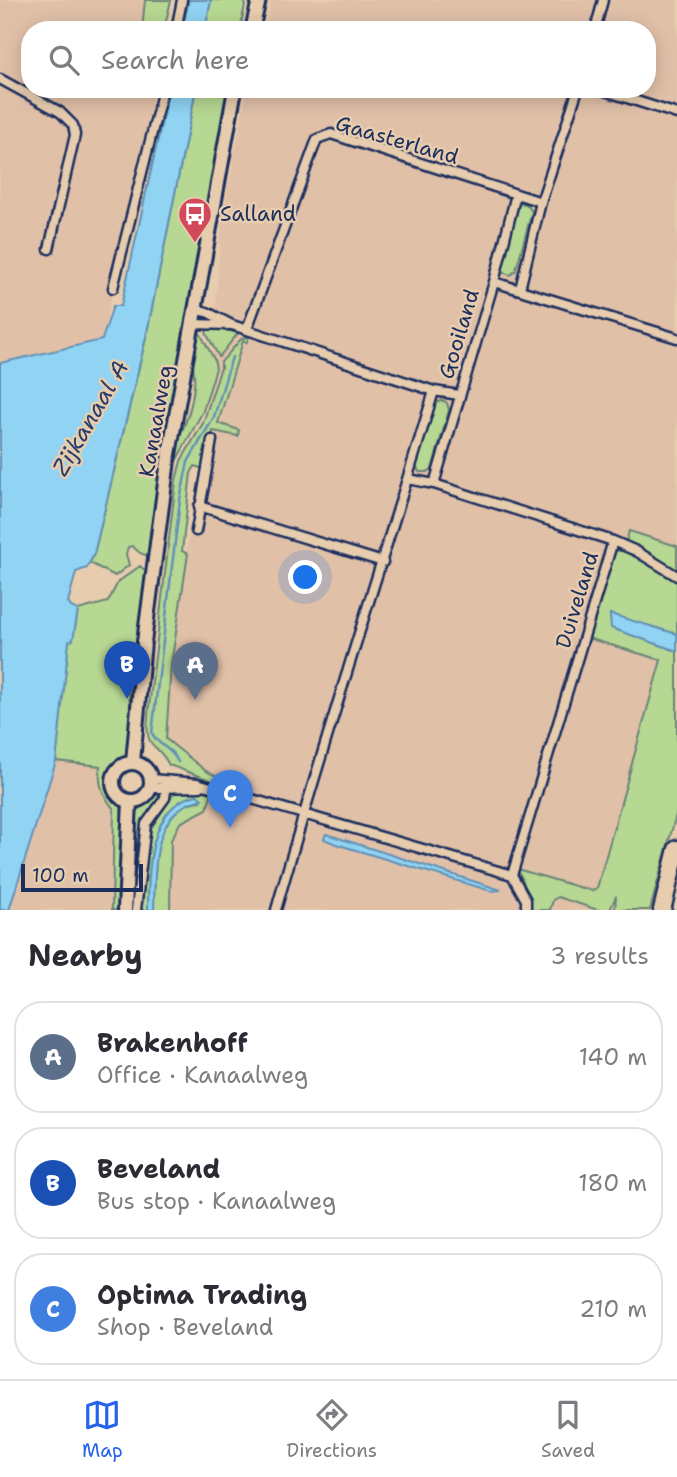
<!DOCTYPE html>
<meta charset="utf-8">
<style>
body{margin:0;font-family:"Shantell Sans",sans-serif;background:#f7f7f7;color:#2b2b33}
.scale{position:absolute;left:21px;bottom:18px;width:122px;box-sizing:border-box;padding-left:7px;border:4px solid #1b2f5e;border-top:0;font-size:19px;line-height:24px;white-space:nowrap;color:#1b2f5e;-webkit-text-stroke:5px #e7ccae;paint-order:stroke}
.you{position:absolute;left:306px;top:578px;width:24px;height:24px;margin:-18px;border:5px solid #fff;border-radius:50%;background:#1a73e8;box-shadow:0 0 0 10px #1a73e833}
.badge{display:grid;place-items:center;width:46px;height:46px;border-radius:50%;background:#2563eb;color:#fff;font-size:23px;font-weight:700}
.pin{position:absolute;translate:-50% -58px;filter:drop-shadow(0 2px 4px #0008)}
.pin::after{content:'';position:absolute;top:37px;width:24px;height:21px;background:inherit;clip-path:polygon(0 0,100% 0,50% 100%)}
.list{margin:0;padding:0;list-style:none}
h2{display:flex;justify-content:space-between;align-items:center;height:91px;margin:0;padding:0 28px;font-size:30px}
h2 small{font-size:23px;font-weight:400;color:#7c7c81}
.list li{display:grid;grid-template-columns:46px 1fr auto;gap:21px;align-items:center;box-sizing:border-box;height:112px;margin:0 14px 14px;padding:0 14px;border:2px solid #e1e1e2;border-radius:28px}
.list b{display:block;font-size:26px;white-space:nowrap}
.list p{margin:0;font-size:23px;white-space:nowrap;color:#7c7c81}
.list em{font-size:23px;font-style:normal;color:#7c7c81}
.icon{flex:none;width:38px;height:38px;fill:none;stroke:currentColor;stroke-width:2;stroke-linecap:round;stroke-linejoin:round}
.map{position:relative;flex:none;width:677px;height:910px;overflow:hidden}
.search{position:absolute;background:#fff;box-shadow:0 4px 18px #0003;left:21px;right:21px;top:21px;height:77px;display:flex;align-items:center;gap:18px;box-sizing:border-box;padding:0 24px;border-radius:28px;color:#7c7c81;font-size:26px}
.sheet{height:469px;background:#fff}
nav{display:flex;justify-content:space-around;align-items:center;box-sizing:border-box;height:98px;border-top:2px solid #e1e1e2;background:#fff;font-size:19px;color:#7c7c81}
nav a{display:grid;justify-items:center;gap:4px}
nav .on{color:#2563eb}
.map>svg:first-child{display:block}
.built{fill:#e1c0a8}
.green{fill:#b7d892;stroke:#698478;stroke-width:2}
.water{fill:#91d3f3;stroke:#6291b7;stroke-width:2}
.lines{fill:none;stroke-linecap:round;stroke-linejoin:round}
.stream{stroke:#6291b7;stroke-width:2.5}
.minor-casing{stroke:#1b2f5e;stroke-width:13}
.primary-casing{stroke:#1b2f5e;stroke-width:18}
.motorway-casing{stroke:#1b2f5e;stroke-width:21}
.minor{stroke:#e7ccae;stroke-width:8}
.primary{stroke:#e7ccae;stroke-width:12}
.motorway{stroke:#e7ccae;stroke-width:16}
.labels{text-anchor:middle;stroke-width:5;stroke-linejoin:round;paint-order:stroke}
.street-label{font-size:21px;fill:#1b2f5e;stroke:#e7ccae}
.poi-label{font-size:21px;fill:#1b2f5e;stroke:#e7ccae;text-anchor:start}
.water-label{font-size:23px;font-style:italic;fill:#273f6d;stroke:#e7ccae}
</style>
<div class="map">
<svg width="677" height="910" viewBox="0 0 677 910">
<rect width="100%" height="100%" fill="#e7ccae"/>
<filter id="ink" filterUnits="userSpaceOnUse"><feTurbulence type="fractalNoise" baseFrequency=".0143" numOctaves="2"/><feDisplacementMap in="SourceGraphic" scale="14" xChannelSelector="R" yChannelSelector="G"/><feConvolveMatrix kernelMatrix="1 2 1 2 8 2 1 2 1" color-interpolation-filters="sRGB"/></filter>
<g filter="url(#ink)">
<path class="built" d="M 0,0 L 171,0 L 165,30 L 30,30 L 30,89 L 154,89 L 102,340 L 0,391 Z
M 272,0 L 677,0 L 677,659 L 606,910 L 148,910 L 181,799 L 185,775 L 181,753 L 164,739 L 181,582 L 204,456 L 222,220 L 247,89 L 647,89 L 647,30 L 263,30 Z
M 56,761 L 100,766 L 104,796 L 114,809 L 112,910 L 9,910 Z"/>
<path class="green" d="M 145,0 L 171,0 L 164,30 L 142,30 Z
M 211,0 L 246,0 L 240,30 L 205,30 Z
M 196,89 L 228,89 L 185,322 L 150,532 L 148,556 L 140,553 L 132,546 L 128,547 L 126,554 L 129,565 L 115,576 L 90,563 L 94,554 L 146,338 Z
M 520,203 L 526,204 L 532,211 L 516,270 L 511,275 L 504,273 L 499,266 L 517,206 Z
M 216,328 L 238,333 L 219,357 L 206,333 L 208,329 Z
M 200,333 L 214,359 L 216,368 L 203,411 L 175,463 L 151,635 L 143,714 L 141,706 L 175,444 C 186,426 192,407 194,386 C 197,365 184,352 200,333 Z
M 249,336 L 247,342 L 243,341 L 218,423 L 239,430 L 238,436 L 213,431 L 203,469 L 195,466 L 191,473 L 182,551 L 188,554 L 171,665 L 166,739 L 206,771 L 218,777 L 217,781 L 213,781 L 169,765 C 156,740 145,752 148,716 L 176,480 L 181,461 L 203,423 L 221,367 L 221,362 L 241,339 Z
M 442,400 L 447,403 L 449,410 L 432,469 L 427,472 L 419,472 L 415,463 L 433,405 Z
M 629,531 L 677,546 L 677,571 L 626,542 Z
M 615,551 L 627,551 L 677,582 L 677,634 L 610,615 L 612,628 L 677,651 L 677,811 L 650,910 L 615,910 L 616,896 L 610,910 L 598,910 L 558,897 L 553,900 L 550,910 L 530,910 L 523,880 L 517,869 L 592,891 L 597,888 L 661,660 L 584,637 L 610,554 Z
M 140,566 L 146,571 L 147,579 L 135,675 C 124,696 132,701 131,721 C 131,732 128,744 127,756 C 120,761 111,767 109,776 C 107,790 119,794 121,806 C 127,837 122,878 121,910 L 112,910 L 114,809 C 102,795 98,784 100,766 L 56,761 L 69,640 L 73,639 L 78,610 L 108,602 L 118,582 Z
M 199,790 L 212,792 L 207,809 L 180,823 L 171,840 L 170,910 L 154,910 C 155,874 151,805 201,801 L 197,795 C 149,804 148,871 148,910 L 138,910 L 150,830 L 174,793 Z
M 152,794 L 158,794 L 160,798 C 144,817 141,839 138,863 L 135,863 C 132,847 132,821 140,806 C 142,801 148,798 152,794 Z"/>
<path class="water" d="M 189,0 L 211,0 L 205,30 L 182,30 Z
M 169,89 L 196,89 L 146,337 L 94,554 L 87,568 L 76,572 L 68,602 L 71,607 L 78,610 L 73,640 L 69,641 L 56,761 L 9,910 L 0,910 L 0,363 L 102,340 L 113,306 L 121,306 Z
M 610,614 L 677,634 L 677,651 L 611,628 Z
M 197,795 L 202,799 C 198,801 192,801 187,804 C 151,824 155,875 154,910 L 148,910 C 148,870 149,804 197,795 Z
M 326,834 L 501,890 L 491,891 L 336,844 L 324,839 Z"/>
<g class="lines">
<path class="stream" d="M 178,762 C 171,746 158,747 152,733 L 180,500 L 188,462 L 214,417 L 232,357"/>
<g class="minor-casing">
<path id="minor" d="M 176,30 L 182,0
M 595,30 L 603,0
M 0,79 L 60,112 L 73,125 L 75,135 L 49,249
M 599,89 L 677,114
M 494,282 L 677,338
M 113,288 L 163,89
M 520,289 L 541,202 L 578,89
M 195,309 L 207,312 L 232,325 L 434,391 L 459,395
M 192,324 L 231,325
M 247,329 L 317,139 L 331,134 L 541,202
M 408,479 L 434,484 L 613,541 L 512,875
M 434,484 L 494,282 L 516,194
M 199,506 L 383,562
M 196,531 L 212,440
M 613,541 L 636,551 L 677,576
M 151,779 L 197,783 L 512,875
M 151,788 L 200,787
M 512,875 L 526,900 L 526,910
M 136,910 L 146,824 L 165,798 L 166,788
M 276,910 C 325,736 382,564 434,391"/>
</g>
<g class="primary-casing">
<path id="primary" d="M 252,30 L 259,0
M 133,762 L 144,642 L 168,460 L 235,89
M113 782a19 19 0 1 1 38 0a19 19 0 1 1-38 0Z
M 125,910 L 130,801"/>
</g>
<g class="motorway-casing">
<path id="motorway" d="M 662,910 L 677,849"/>
</g>
<use href="#minor" class="minor"/>
<use href="#primary" class="primary"/>
<use href="#motorway" class="motorway"/>
</g>
</g>
<defs>
<g id="bus-pin" transform="scale(1.75)"><path d="M0 17L-7.5 6A9.5 9.5 0 1 1 7.5 6Z" fill="#d1495b" stroke="#e7ccae"/><path d="M-5-6H5V4H4V6H2V4H-2V6H-4V4H-5ZM-3.5-4V0h7V-4ZM-3.5 1.2v1.5H-2V1.2ZM2 1.2v1.5H3.5V1.2Z" fill="#fff"/></g>
</defs>
<g fill-rule="evenodd">
<use href="#bus-pin" x="195" y="214"/>
</g>
<g class="labels">
<g class="street-label">
<text transform="translate(397 140) rotate(16)" y="7">Gaasterland</text>
<text transform="translate(459 334) rotate(-73)" y="7">Gooiland</text>
<text transform="translate(156 421) rotate(-80)" y="7">Kanaalweg</text>
<text transform="translate(577 600) rotate(-73)" y="7">Duiveland</text>
</g>
<g class="poi-label">
<text x="220" y="221">Salland</text>
</g>
<g class="water-label">
<text transform="translate(90 418) rotate(-60)" y="8">Zijkanaal A</text>
</g>
</g>
</svg>
<div class="scale">100 m</div>
<div class="you"></div>
<div class="pin badge" style="left:195px;top:700px;background:#5c6f8a">A</div>
<div class="pin badge" style="left:127px;top:699px;background:#1a4fb4">B</div>
<div class="pin badge" style="left:230px;top:828px;background:#3f7fe0">C</div>
<div class="search"><svg class="icon" aria-label="search" viewBox="0 0 24 24"><circle cx="10" cy="10" r="6"/><path d="M15 15l6 6"/></svg>Search here</div>
</div>
<section class="sheet">
<h2>Nearby<small>3 results</small></h2>
<ul class="list">
<li><span class="badge" style="background:#5c6f8a">A</span><div><b>Brakenhoff</b><p>Office · Kanaalweg</p></div><em>140 m</em></li>
<li><span class="badge" style="background:#1a4fb4">B</span><div><b>Beveland</b><p>Bus stop · Kanaalweg</p></div><em>180 m</em></li>
<li><span class="badge" style="background:#3f7fe0">C</span><div><b>Optima Trading</b><p>Shop · Beveland</p></div><em>210 m</em></li>
</ul>
</section>
<nav>
<a class="on"><svg class="icon" aria-label="map" viewBox="0 0 24 24"><path d="M3 6l6-2 6 2 6-2v14l-6 2-6-2-6 2zM9 4v14M15 6v14"/></svg>Map</a>
<a><svg class="icon" aria-label="directions" viewBox="0 0 24 24"><path d="M12 3l9 9-9 9-9-9zM9 14v-3h6M13 9l2 2-2 2"/></svg>Directions</a>
<a><svg class="icon" aria-label="saved" viewBox="0 0 24 24"><path d="M7 4h10v16l-5-4-5 4z"/></svg>Saved</a>
</nav>
